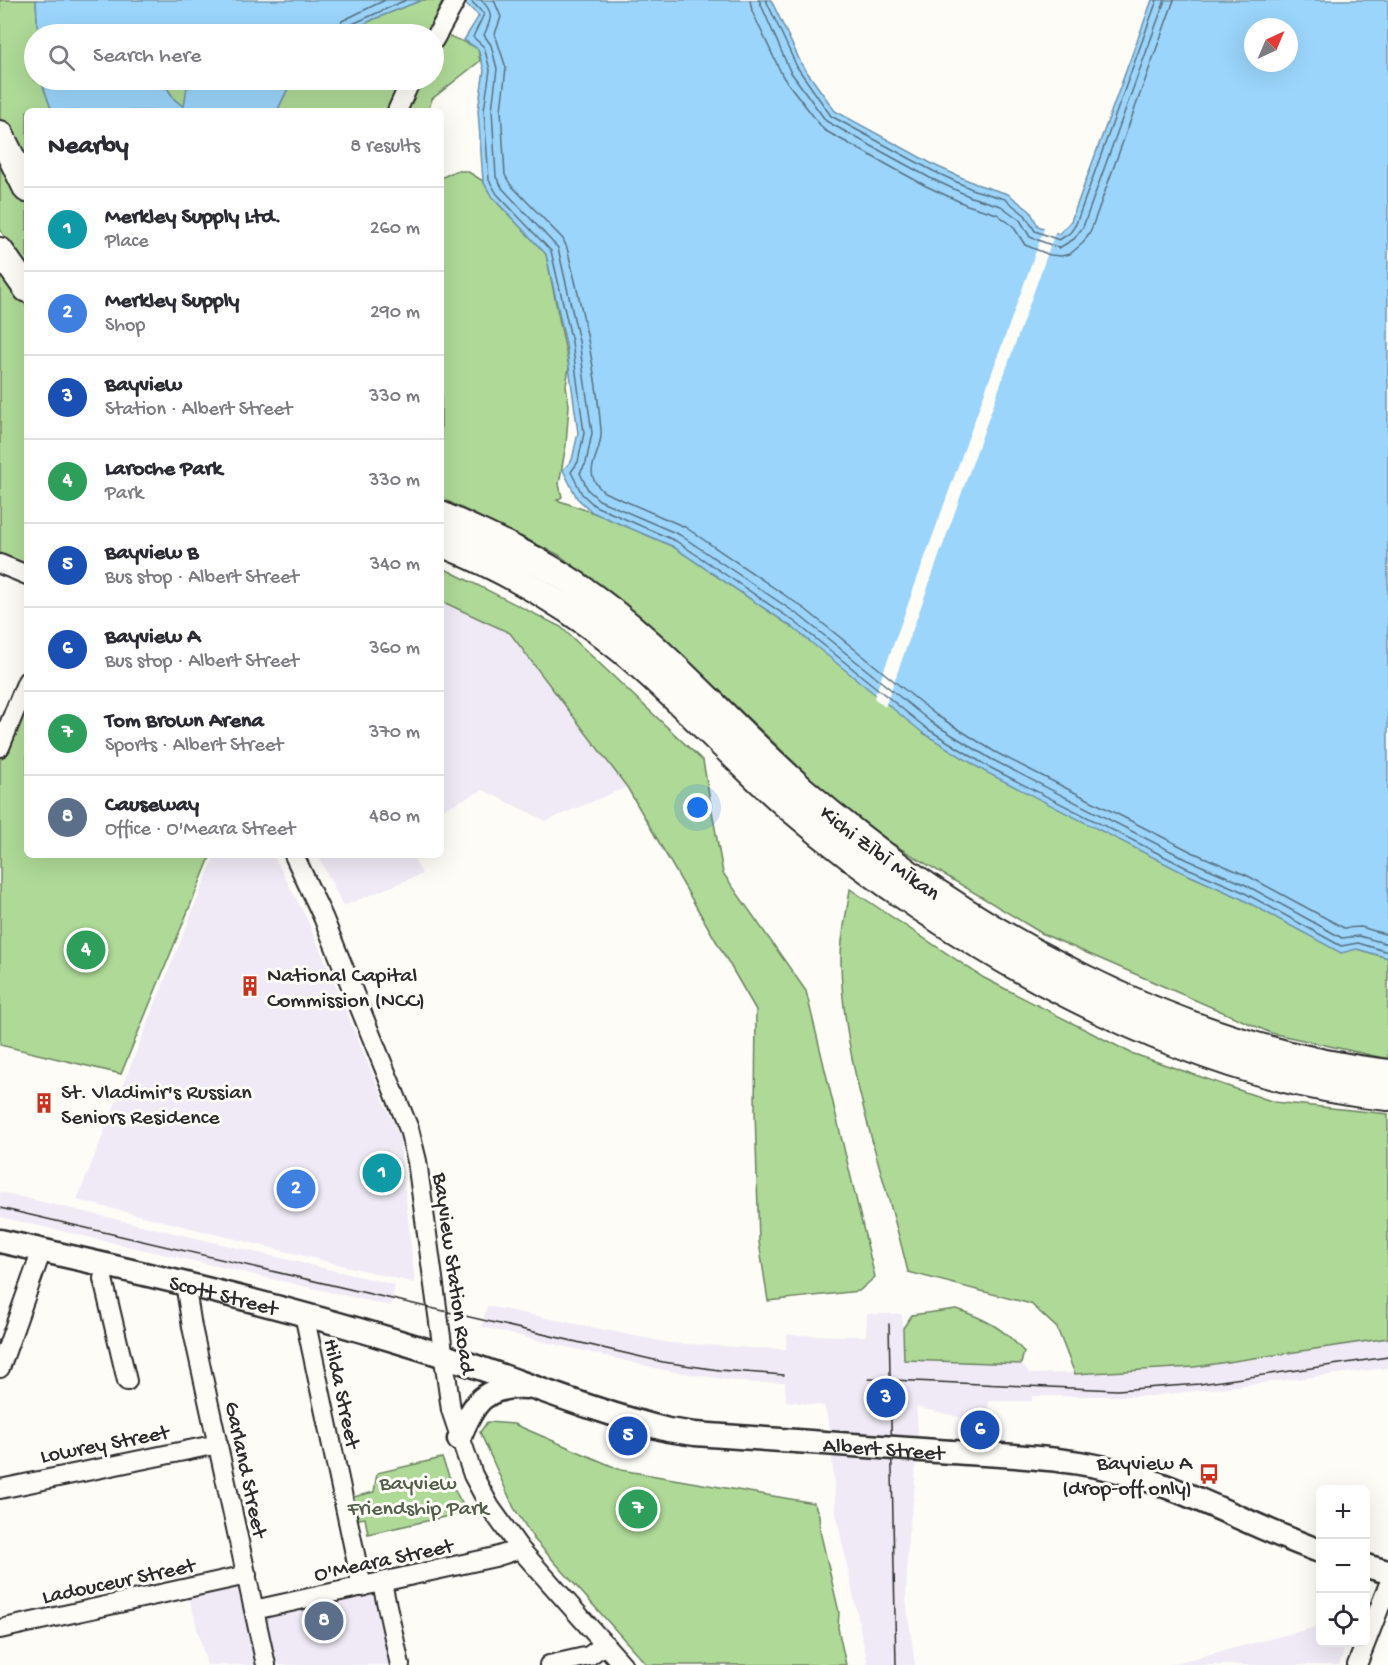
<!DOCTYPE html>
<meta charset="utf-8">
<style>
body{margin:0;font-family:"Gochi Hand",sans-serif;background:#f7f7f7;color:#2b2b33}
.controls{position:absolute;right:18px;bottom:18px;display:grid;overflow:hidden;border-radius:9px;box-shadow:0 6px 24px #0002}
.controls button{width:54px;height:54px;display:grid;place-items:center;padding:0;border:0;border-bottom:2px solid #e1e1e2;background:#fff;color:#2b2b33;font:30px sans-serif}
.compass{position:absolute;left:1244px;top:18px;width:54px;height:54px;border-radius:50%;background:#fff;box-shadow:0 6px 24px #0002;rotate:44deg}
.you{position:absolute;left:698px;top:808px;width:21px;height:21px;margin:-15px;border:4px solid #fff;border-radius:50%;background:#1a73e8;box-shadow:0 0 0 9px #1a73e833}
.badge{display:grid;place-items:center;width:39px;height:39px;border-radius:50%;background:#0f766e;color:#fff;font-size:20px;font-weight:700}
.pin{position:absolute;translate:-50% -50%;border:3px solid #fff;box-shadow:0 2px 6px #0006}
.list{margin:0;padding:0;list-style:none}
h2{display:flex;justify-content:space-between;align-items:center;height:78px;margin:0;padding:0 24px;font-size:26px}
h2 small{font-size:20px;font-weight:400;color:#7c7c81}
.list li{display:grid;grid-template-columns:39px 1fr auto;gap:18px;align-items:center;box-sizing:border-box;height:84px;padding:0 24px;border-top:2px solid #e1e1e2}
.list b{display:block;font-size:22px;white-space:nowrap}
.list p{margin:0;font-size:20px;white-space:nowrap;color:#7c7c81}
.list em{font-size:20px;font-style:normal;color:#7c7c81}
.icon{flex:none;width:33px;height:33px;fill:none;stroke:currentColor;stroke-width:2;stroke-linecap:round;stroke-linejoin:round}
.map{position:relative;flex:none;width:1388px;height:1665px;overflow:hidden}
.search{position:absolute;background:#fff;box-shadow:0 6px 24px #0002;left:24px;top:24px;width:420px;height:66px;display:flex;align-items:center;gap:15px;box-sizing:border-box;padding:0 21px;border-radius:33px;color:#7c7c81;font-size:22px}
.panel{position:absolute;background:#fff;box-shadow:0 6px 24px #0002;left:24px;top:108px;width:420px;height:750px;border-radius:9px}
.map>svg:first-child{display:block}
.built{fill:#efeaf5}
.green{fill:#aed997;stroke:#6c8261;stroke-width:1.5}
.water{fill:#9bd5fb;stroke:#6e91a8;stroke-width:1.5;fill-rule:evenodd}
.pier{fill:#fdfcf7}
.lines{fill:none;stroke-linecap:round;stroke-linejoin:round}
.shore{stroke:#586f7e;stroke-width:1.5}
.minor-casing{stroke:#2b2b2b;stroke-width:22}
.major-casing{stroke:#2b2b2b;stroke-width:27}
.highway-casing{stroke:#2b2b2b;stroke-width:30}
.minor{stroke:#fdfcf7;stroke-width:18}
.major{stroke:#fdfcf7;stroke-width:22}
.highway{stroke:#fdfcf7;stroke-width:26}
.tram{stroke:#2b2b2b;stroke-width:1.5}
.major-bridge-casing{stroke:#2b2b2b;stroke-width:27;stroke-linecap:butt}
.major-bridge{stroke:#fdfcf7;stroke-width:22}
.labels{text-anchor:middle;stroke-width:6;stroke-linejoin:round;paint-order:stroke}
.street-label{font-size:22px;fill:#2b2b2b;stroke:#fdfcf7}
.poi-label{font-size:22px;fill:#2b2b2b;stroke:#fdfcf7;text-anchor:start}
.park-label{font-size:22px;fill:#525f4b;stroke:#fdfcf7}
</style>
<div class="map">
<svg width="1388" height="1665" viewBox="0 0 1388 1665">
<rect width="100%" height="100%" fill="#fdfcf7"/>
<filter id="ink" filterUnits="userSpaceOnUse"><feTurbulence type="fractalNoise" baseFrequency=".0167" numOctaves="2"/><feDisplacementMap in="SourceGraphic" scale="12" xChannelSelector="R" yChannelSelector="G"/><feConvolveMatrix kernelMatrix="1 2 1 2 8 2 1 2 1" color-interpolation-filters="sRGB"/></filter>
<g filter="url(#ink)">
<path class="built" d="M 441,601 L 510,633 L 627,787 L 546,821 L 483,790 L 441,810 Z
M 215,855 L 273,855 L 307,919 L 399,1137 L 415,1283 L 77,1200 Z
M 318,855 L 412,855 L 422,874 L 343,906 Z
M 0,1192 L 395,1285 L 391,1306 L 0,1217 Z
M 487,1306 L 669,1343 L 753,1348 L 786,1349 L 787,1335 L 866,1336 L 867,1314 L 902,1314 L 904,1360 L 1021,1364 L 1030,1374 L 1147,1371 L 1194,1367 L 1388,1338 L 1388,1368 L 1151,1396 L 1032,1396 L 1032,1401 L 989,1401 L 986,1423 L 916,1407 L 918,1432 L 914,1495 L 908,1535 L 906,1599 L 915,1665 L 868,1665 L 836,1513 L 830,1428 L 824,1406 L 786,1401 L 785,1382 L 749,1383 L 664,1370 L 482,1327 Z
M 384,1573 L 404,1665 L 207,1665 L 189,1597 L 243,1582 L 247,1603 Z
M 1320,1626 L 1320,1642 L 1347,1643 L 1339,1665 L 1168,1665 Z"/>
<path class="green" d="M 0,0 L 36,0 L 38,34 L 34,34 L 34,80 L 41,80 L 52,111 L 27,111 L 27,275 L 0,229 Z
M 422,0 L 443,0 L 430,26 C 443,37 463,39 478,49 L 480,61 L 432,99 L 428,111 L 277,111 L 292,80 L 434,80 L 434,34 L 345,34 L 374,19 Z
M 162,80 L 188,80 L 185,108 L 174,99 Z
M 455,171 L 467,171 L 483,181 L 492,197 L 546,254 L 569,367 L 566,386 L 569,405 L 566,445 L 559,484 L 562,497 L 557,500 L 631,526 L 672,546 L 792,627 L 1182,872 L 1357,949 L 1388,958 L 1388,1059 L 1271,1033 L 1043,934 L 893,844 L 825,792 L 662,635 L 559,555 L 441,498 L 441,178 Z
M 0,269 L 27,306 L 27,564 L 0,554 Z
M 441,567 L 561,627 L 703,761 L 723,873 L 806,991 L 875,1277 L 859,1291 L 768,1301 L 759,1242 L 755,1111 L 756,1010 L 627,787 L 510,633 L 441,601 Z
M 27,697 L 27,855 L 211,855 L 121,1074 L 0,1045 L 0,761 Z
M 850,889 L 984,978 L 1131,1053 L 1274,1102 L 1388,1114 L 1388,1338 L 1194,1367 L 1075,1374 L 1057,1328 L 1031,1304 L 908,1272 C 884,1170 843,1069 841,963 C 840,939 847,913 850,889 Z
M 956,1309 C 984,1318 1005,1329 1024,1352 L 1021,1364 L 904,1360 L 903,1328 L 912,1315 Z
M 487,1422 L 514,1424 L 621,1470 L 814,1503 L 819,1515 L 820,1531 L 839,1612 L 838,1628 L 846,1665 L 647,1665 L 534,1539 L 514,1508 L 480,1432 Z
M 442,1458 L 454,1489 L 467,1512 L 368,1534 L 365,1518 L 354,1520 L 349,1498 L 374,1492 L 377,1473 Z"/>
<path class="water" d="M 36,0 L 422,0 L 374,19 L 345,34 L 38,34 Z
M 450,0 L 771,0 L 802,65 L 835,111 L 936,166 L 976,184 L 1008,194 L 1030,211 L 1038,226 L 1059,234 L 1071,221 L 1152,0 L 1388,0 L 1388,958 L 1357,949 L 1341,953 L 1238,897 L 1182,872 L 984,771 L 923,733 L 792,627 L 672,546 L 592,512 L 577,498 L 563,470 L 572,460 L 578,433 L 566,344 L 546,254 L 492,197 L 483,181 L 478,110 L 484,70 L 478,49 L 464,40 L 479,16 L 467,5 ZM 1253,27 L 1289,27 L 1289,63 L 1253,63 Z
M 41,80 L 162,80 L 174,99 L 184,107 L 188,80 L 292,80 L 277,111 L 52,111 Z"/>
<path class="pier" d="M 1045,226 L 1056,230 L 885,707 L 874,698 Z"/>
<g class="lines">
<path class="shore" d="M 470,0 L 484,14 L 473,37 L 484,47 L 490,70 L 484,110 L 489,180 L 497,194 L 551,251 L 572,342 L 584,433 L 578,462 L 571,472 L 582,494 L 595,506 L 676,541 L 795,622 L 926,728 L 987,766 L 1185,867 L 1241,891 L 1341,946 L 1358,943 L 1388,952
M 481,0 C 495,13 491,20 484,35 L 491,45 L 497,69 L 492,110 L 496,177 L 503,189 L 558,248 L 579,341 L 592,433 L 586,463 L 580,473 L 588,490 L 599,500 L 680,535 L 800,616 L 931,722 L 991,759 L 1188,860 L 1244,884 L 1342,938 L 1359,936 L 1388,944
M 494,0 L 501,17 L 495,34 L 506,68 L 501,110 L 505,175 L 510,184 L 563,239 L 567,248 C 582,308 596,368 601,430 C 603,457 578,470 604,492 L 685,527 L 805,609 L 936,715 L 995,752 L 1192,852 L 1248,876 L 1344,928 L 1361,927 L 1388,935
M 750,0 L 752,11 L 783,77 L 824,130 L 926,186 L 967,205 L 997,214 L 1013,226 L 1025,245 L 1050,255 L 1061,256 L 1070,254 L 1083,243 L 1091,230 L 1174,0
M 759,0 L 790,71 L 826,121 L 930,178 L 971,197 L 1001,206 L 1020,220 L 1030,237 L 1059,248 L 1074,239 L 1083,227 L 1165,0
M 766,0 L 797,67 L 831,116 L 933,171 L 974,190 L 1005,199 L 1025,215 L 1035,231 L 1059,240 L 1070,233 L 1076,224 L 1157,0
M 336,34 L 342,21 L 385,0
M 344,34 L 348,26 L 406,0"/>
<g class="minor-casing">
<path id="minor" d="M 434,40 L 456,0
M 397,111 L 411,80
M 0,564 L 27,575
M 0,747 L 27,681
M 294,855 L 323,917 L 409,1129 L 417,1161 L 451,1410 L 473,1475 L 490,1507 L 520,1549 L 623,1665
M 106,1265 L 103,1279 L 127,1381
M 185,1283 L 192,1327 L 266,1665
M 304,1314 L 362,1587
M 0,1368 L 42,1250
M 0,1489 L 218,1444
M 382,1583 L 400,1665
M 254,1610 L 495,1557 L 520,1549
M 0,1629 L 247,1575
M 549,1665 L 589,1656 L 605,1644
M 1357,1665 L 1388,1586"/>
</g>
<g class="major-casing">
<g id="major">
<path id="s1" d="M 0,1241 C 139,1272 277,1304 413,1346 C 499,1372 581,1408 668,1430 L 695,1434 L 796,1441"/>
<path d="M 459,1439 C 473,1403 484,1385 526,1387"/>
<path d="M 951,1452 C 1010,1456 1071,1457 1129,1474 C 1195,1493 1255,1528 1320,1551"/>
<path d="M 1366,1566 L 1388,1572"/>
</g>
</g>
<g class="highway-casing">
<g id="highway">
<path d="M 0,134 L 27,189"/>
<path d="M 0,251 L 27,289"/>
<path id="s2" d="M 441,515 C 487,536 533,556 575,584 C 661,642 727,724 804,791 C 964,929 1176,1048 1388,1073"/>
<path d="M 441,543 C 507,570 569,606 623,651 C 682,700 733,759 791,809 C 945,942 1182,1078 1388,1097"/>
</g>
</g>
<use href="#minor" class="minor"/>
<use href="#major" class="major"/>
<use href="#highway" class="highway"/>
<path class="tram" d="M 0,1208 L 663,1362 L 719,1370 L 784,1375
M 889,1324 L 896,1665
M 869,1379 L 1117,1390 L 1200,1384 L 1388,1357"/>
<g class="major-bridge-casing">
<g id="major-bridge">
<path id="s3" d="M 796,1441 L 951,1452"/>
</g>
</g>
<use href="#major-bridge" class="major-bridge"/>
</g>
</g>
<defs>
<g id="building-bare" transform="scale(1.62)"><path d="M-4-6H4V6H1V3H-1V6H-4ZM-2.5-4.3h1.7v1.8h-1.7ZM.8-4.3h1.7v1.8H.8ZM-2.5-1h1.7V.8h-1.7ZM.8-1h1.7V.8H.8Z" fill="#c8321e" stroke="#fdfcf7" stroke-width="2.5" paint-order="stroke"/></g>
<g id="bus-bare" transform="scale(1.62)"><path d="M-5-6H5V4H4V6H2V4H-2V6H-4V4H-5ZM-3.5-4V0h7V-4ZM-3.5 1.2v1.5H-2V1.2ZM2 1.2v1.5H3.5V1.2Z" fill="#c8321e" stroke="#fdfcf7" stroke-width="2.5" paint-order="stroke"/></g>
</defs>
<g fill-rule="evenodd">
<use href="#building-bare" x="250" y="986"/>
<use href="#building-bare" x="44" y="1103"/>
<use href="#bus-bare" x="1209" y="1474"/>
</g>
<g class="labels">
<g class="street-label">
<text dy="8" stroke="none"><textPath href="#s2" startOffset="558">Kichi Zībī Mīkan</textPath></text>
<text transform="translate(456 1273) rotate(82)" y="8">Bayview Station Road</text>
<text dy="8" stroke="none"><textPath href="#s1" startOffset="230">Scott Street</textPath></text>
<text transform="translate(344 1393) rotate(78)" y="8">Hilda Street</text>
<text transform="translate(104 1442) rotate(-11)" y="8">Lowrey Street</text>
<text dy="8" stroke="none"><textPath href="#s3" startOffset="88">Albert Street</textPath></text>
<text transform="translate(248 1469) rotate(78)" y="8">Garland Street</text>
<text transform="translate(383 1558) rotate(-12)" y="8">O'Meara Street</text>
<text transform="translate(118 1579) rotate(-12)" y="8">Ladouceur Street</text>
</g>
<g class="poi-label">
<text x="267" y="981">National Capital<tspan x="267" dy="25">Commission (NCC)</tspan></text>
<text x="61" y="1098">St. Vladimir's Russian<tspan x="61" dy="25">Seniors Residence</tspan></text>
<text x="1192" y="1469" text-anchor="end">Bayview A<tspan x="1192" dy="25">(drop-off only)</tspan></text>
</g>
<g class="park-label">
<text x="418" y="1489">Bayview<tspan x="418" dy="25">Friendship Park</tspan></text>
</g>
</g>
</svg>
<div class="controls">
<button>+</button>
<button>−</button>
<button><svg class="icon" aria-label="locate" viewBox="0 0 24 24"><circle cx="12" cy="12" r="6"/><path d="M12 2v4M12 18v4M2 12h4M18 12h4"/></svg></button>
</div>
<svg class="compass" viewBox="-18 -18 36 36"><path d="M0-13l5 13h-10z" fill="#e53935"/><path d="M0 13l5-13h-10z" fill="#7c7c81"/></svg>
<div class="you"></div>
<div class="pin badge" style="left:382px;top:1173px;background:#0f9aa8">1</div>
<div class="pin badge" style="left:296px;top:1189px;background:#3f7fe0">2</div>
<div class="pin badge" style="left:886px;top:1398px;background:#1a4fb4">3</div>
<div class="pin badge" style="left:86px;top:950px;background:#2e9e5b">4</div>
<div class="pin badge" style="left:628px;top:1436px;background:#1a4fb4">5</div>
<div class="pin badge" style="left:980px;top:1430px;background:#1a4fb4">6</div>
<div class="pin badge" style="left:638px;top:1509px;background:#2e9e5b">7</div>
<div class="pin badge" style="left:324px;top:1621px;background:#5c6f8a">8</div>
<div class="search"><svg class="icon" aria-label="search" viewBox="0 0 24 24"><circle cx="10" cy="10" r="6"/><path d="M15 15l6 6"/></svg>Search here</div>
<section class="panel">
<h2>Nearby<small>8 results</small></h2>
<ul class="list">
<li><span class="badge" style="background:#0f9aa8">1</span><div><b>Merkley Supply Ltd.</b><p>Place</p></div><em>260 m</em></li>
<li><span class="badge" style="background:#3f7fe0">2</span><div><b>Merkley Supply</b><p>Shop</p></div><em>290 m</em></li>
<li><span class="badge" style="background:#1a4fb4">3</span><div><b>Bayview</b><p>Station · Albert Street</p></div><em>330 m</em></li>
<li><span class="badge" style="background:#2e9e5b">4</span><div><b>Laroche Park</b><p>Park</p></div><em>330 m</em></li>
<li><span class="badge" style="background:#1a4fb4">5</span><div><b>Bayview B</b><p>Bus stop · Albert Street</p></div><em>340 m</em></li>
<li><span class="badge" style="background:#1a4fb4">6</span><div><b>Bayview A</b><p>Bus stop · Albert Street</p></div><em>360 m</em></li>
<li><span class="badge" style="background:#2e9e5b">7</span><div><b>Tom Brown Arena</b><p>Sports · Albert Street</p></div><em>370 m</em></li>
<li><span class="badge" style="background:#5c6f8a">8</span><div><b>Causeway</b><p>Office · O'Meara Street</p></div><em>480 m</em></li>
</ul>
</section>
</div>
